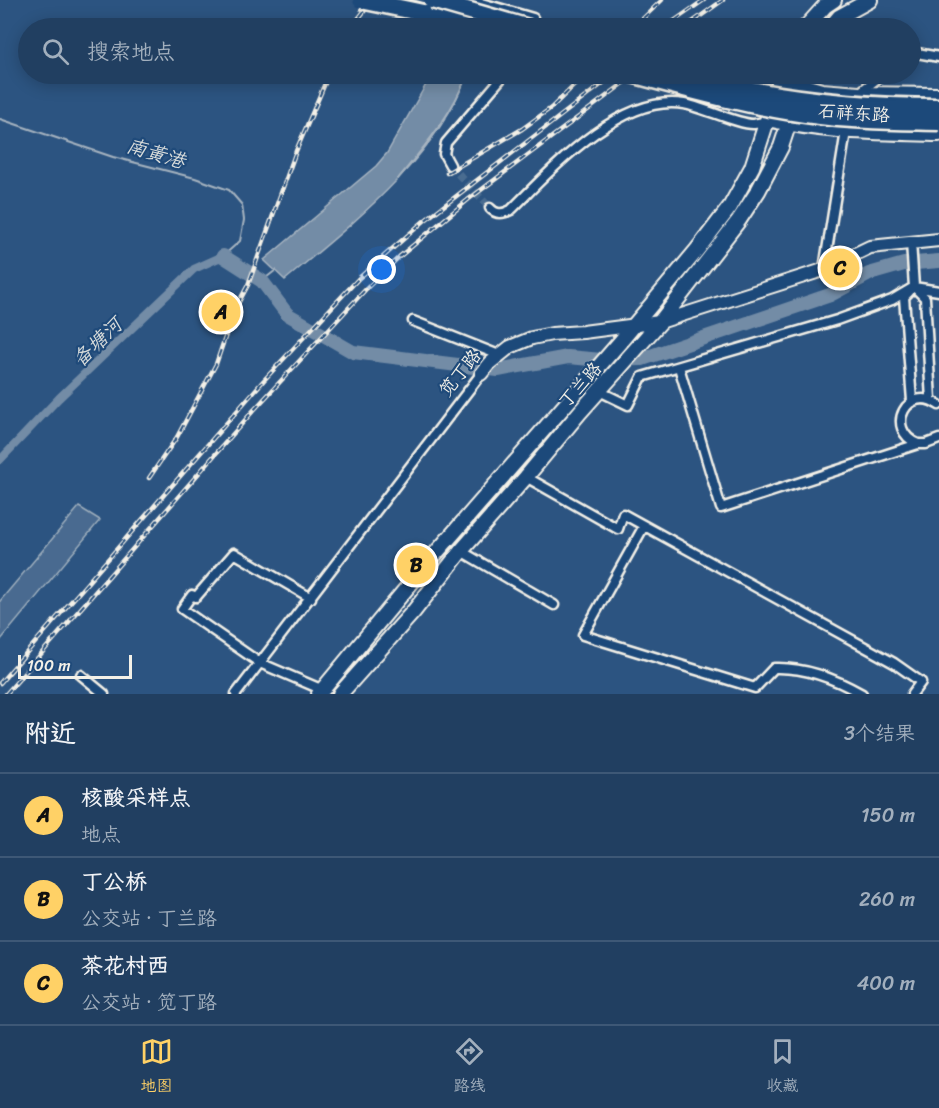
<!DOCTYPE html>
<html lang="zh">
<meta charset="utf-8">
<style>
body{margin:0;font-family:Sriracha,"LXGW WenKai TC",sans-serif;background:#2d4a6a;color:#f1f3f6}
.scale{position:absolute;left:18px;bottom:15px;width:114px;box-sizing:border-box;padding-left:6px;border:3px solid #f4f1e8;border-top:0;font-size:16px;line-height:21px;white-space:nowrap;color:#f4f1e8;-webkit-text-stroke:4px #1f4a7a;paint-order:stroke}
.you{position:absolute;left:382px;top:270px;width:21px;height:21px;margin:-15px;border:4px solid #fff;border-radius:50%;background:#1a73e8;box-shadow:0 0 0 9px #1a73e833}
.badge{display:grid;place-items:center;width:39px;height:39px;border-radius:50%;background:#ffd166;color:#111;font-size:20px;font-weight:700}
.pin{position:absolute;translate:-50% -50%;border:3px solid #fff;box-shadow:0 2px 6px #0006}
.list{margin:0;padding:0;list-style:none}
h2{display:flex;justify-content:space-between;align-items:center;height:78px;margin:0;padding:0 24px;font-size:26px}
h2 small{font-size:20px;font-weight:400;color:#a2afbd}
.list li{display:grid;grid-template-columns:39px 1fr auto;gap:18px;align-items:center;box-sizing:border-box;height:84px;padding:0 24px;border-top:2px solid #3e5876}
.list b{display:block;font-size:22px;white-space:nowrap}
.list p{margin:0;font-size:20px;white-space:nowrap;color:#a2afbd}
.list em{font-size:20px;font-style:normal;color:#a2afbd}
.icon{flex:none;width:33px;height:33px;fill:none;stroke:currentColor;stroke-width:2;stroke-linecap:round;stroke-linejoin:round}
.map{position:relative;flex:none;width:939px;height:694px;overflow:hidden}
.search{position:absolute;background:#213f61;box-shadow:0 3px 15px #0003;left:18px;right:18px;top:18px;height:66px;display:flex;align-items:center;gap:15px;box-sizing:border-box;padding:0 21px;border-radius:33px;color:#a2afbd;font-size:22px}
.sheet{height:330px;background:#213f61}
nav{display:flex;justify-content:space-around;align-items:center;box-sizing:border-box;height:84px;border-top:2px solid #3e5876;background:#213f61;font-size:16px;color:#a2afbd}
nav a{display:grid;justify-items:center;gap:3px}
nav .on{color:#ffd166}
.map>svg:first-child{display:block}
.green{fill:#496b90;stroke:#9eaebc;stroke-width:1.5}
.water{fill:#738ca6;stroke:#a7b4c0;stroke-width:1.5}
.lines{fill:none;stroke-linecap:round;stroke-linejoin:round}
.stream{stroke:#a7b4c0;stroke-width:2}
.canal{stroke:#738ca6;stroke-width:8}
.river{stroke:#738ca6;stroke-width:14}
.street-tunnel{stroke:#4a6c90;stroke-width:8;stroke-dasharray:8 4;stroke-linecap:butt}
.street-casing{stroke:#f4f1e8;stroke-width:13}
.secondary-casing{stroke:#f4f1e8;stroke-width:16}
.primary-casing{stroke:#f4f1e8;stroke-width:18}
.highway-casing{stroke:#f4f1e8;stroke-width:21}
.street{stroke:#1f4a7a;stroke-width:8}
.secondary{stroke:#1f4a7a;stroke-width:12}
.primary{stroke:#1f4a7a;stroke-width:14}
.highway{stroke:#1f4a7a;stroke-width:16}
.rail-casing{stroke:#f4f1e8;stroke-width:4.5}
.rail{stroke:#1f4a7a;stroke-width:2;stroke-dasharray:7;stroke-linecap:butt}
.highway-bridge-casing{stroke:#f4f1e8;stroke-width:21;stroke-linecap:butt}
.highway-bridge{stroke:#1f4a7a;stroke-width:16}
.labels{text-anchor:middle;stroke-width:4.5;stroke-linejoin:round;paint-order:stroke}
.street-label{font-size:18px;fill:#f4f1e8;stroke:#1f4a7a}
.water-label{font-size:20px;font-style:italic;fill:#dadddb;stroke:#1f4a7a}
</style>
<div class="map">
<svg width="939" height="694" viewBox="0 0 939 694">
<rect width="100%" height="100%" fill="#2c5481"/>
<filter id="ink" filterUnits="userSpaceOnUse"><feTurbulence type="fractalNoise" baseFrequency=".0167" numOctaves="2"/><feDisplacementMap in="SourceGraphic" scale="12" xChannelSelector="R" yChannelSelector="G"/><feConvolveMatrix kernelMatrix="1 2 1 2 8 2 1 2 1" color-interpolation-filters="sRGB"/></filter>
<g filter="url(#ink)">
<path class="green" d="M 79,507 L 100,520 L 0,641 L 0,601 Z"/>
<path class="water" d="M 432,74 L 467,74 C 437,158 352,224 285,280 L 264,260 L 376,166 L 387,153 Z"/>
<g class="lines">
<path class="stream" d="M 0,119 L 113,157 L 195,178 L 229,190 L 242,205 L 244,220 L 240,241 L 223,256
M 398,179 C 425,146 453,114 467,74
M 262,281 L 276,270"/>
<path class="canal" d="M 0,460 L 59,398 L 194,269 L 223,256"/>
<path class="river" d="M 223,256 L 262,281 L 287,314 L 353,352 L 498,370 L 568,357 L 602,360 L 642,359 L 830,295 L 869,274 L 904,264 L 939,261"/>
<path class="street-tunnel" d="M 450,165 L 490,208"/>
<g class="street-casing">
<path id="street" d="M 471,0 L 533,18 L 528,28
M 910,56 L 917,53 L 939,57
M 859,93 L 883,74
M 450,165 L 444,154 L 446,143 L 505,74
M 490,208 C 496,215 503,214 511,210 C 551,170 621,93 684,104 C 702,107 740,125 754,124 C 759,123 763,122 768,121
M 911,242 L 914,287 L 925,298 L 931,400
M 824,269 L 846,131
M 909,292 L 904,297 L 912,401
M 413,321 L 499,355
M 679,367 L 721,508 L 918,444 L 926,444 L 939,439
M 599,391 L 628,405 L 642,377 L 837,320 L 892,300 L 914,287 L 939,291
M 918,444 C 883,429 908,383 939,405
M 526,477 L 618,529 L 623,514 L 894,663 L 921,682 L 912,694
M 644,526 L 583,635 L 755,688 L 774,668 C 804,667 836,679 862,694
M 461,551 L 554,605
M 311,598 L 234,553 L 196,597 L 192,595 L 182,609 L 260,663 L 323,690
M 81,675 L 104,694
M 236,694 L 481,374"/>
</g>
<g class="secondary-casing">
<path id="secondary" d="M 778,82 L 801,84 L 822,90 L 859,93 L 939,94
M 768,120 C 823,134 882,133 939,135
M 481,374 L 490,363 L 510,347 L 532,338 L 552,334 L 583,332 L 660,322 L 820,271 L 870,247 L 939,240"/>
</g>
<g class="primary-casing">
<path id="primary" d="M 805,28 L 825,6 L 834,0
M 830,28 L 839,17 L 870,0
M 319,694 L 430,560 L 621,341 L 697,250 L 730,207 L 752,167 L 782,74
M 340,694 L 414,611 L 461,551 L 526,477 L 580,412 L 660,322 L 739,220 L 758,191 L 781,147 L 805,74"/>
</g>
<g class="highway-casing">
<path id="highway" d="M 410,9 L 477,28"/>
</g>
<use href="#street" class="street"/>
<use href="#secondary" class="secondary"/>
<use href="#primary" class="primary"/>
<use href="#highway" class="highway"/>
<g class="rail-casing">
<path id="rail" d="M 351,28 L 373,0
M 633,28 L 662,0
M 664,28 L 704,0
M 684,28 L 723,0
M 447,173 L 522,129 L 551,108 L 586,74
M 149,478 L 177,437 L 216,364 L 234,311 L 248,285 L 296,151 L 329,74
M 0,683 L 264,380 L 359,278 L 424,221 L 615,74
M 6,694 L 253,411 L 366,289 L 399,257 L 469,199 L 636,74"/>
</g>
<use href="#rail" class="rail"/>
<g class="highway-bridge-casing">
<path id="highway-bridge" d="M 361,0 L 423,13
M 432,0 L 529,28
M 632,74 C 694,91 756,108 820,116 C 859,121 899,121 939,122
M 683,74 C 768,98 851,107 939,107"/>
</g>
<use href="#highway-bridge" class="highway-bridge"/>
</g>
</g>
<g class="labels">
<g class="street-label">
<text transform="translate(854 113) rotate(4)" y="6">石祥东路</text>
<text transform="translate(460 373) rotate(-51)" y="6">笕丁路</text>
<text transform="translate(580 385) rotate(-48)" y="6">丁兰路</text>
</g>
<g class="water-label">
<text transform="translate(156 153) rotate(17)" y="7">南黄港</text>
<text transform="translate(97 342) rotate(-44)" y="7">备塘河</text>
</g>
</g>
</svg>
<div class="scale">100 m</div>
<div class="you"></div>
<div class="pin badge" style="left:221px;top:312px">A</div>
<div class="pin badge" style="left:416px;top:565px">B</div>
<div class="pin badge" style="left:840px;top:268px">C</div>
<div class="search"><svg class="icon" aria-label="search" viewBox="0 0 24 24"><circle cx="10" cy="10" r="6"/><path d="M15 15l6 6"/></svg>搜索地点</div>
</div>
<section class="sheet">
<h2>附近<small>3个结果</small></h2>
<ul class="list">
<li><span class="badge">A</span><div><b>核酸采样点</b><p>地点</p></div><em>150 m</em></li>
<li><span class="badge">B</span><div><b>丁公桥</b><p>公交站 · 丁兰路</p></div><em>260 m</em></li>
<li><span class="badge">C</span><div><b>茶花村西</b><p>公交站 · 笕丁路</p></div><em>400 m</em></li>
</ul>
</section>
<nav>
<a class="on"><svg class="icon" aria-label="map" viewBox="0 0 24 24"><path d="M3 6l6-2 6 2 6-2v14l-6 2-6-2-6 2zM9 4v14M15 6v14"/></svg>地图</a>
<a><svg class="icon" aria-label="directions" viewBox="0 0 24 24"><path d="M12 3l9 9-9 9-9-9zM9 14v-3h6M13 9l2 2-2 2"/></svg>路线</a>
<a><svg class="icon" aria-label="saved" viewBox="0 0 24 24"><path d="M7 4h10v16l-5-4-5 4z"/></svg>收藏</a>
</nav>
